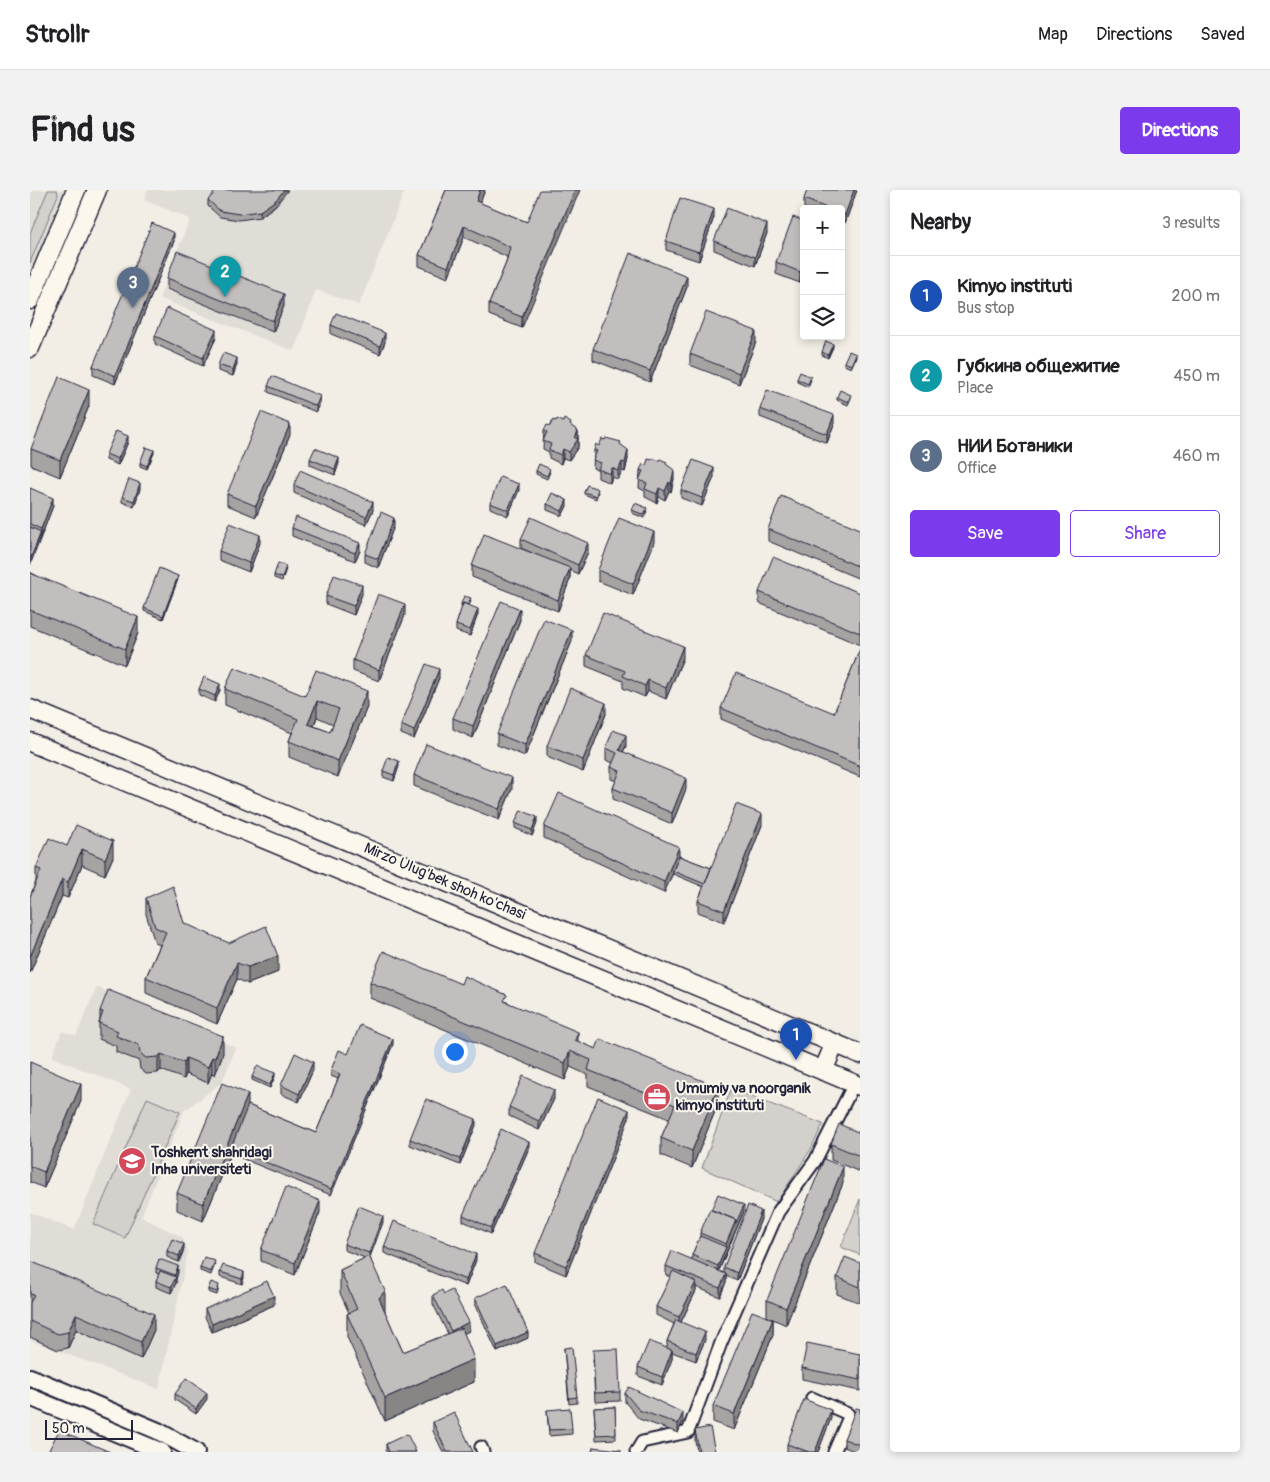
<!DOCTYPE html>
<meta charset="utf-8">
<style>
body{margin:0;font-family:Pangolin,sans-serif;background:#f2f2f2;color:#202124}
.controls{position:absolute;right:15px;top:15px;display:grid;overflow:hidden;border-radius:5px;box-shadow:0 2px 8px #0003}
.controls button{width:45px;height:45px;display:grid;place-items:center;padding:0;border:0;border-bottom:1px solid #e0e0e0;background:#fff;color:#202124;font:25px sans-serif}
.scale{position:absolute;left:15px;bottom:12px;width:88px;box-sizing:border-box;padding-left:5px;border:2px solid #22223b;border-top:0;font-size:14px;line-height:18px;white-space:nowrap;color:#22223b;-webkit-text-stroke:4px #fbf7ec;paint-order:stroke}
.you{position:absolute;left:424px;top:861px;width:18px;height:18px;margin:-12px;border:4px solid #fff;border-radius:50%;background:#1a73e8;box-shadow:0 0 0 8px #1a73e833}
.badge{display:grid;place-items:center;width:32px;height:32px;border-radius:50%;background:#7c3aed;color:#fff;font-size:16px;font-weight:700}
.pin{position:absolute;translate:-50% -41px;filter:drop-shadow(0 1px 2px #0008)}
.pin::after{content:'';position:absolute;top:26px;width:18px;height:15px;background:inherit;clip-path:polygon(0 0,100% 0,50% 100%)}
.list{margin:0;padding:0;list-style:none}
h2{display:flex;justify-content:space-between;align-items:center;height:65px;margin:0;padding:0 20px;font-size:21px}
h2 small{font-size:16px;font-weight:400;color:#757577}
.list li{display:grid;grid-template-columns:32px 1fr auto;gap:15px;align-items:center;box-sizing:border-box;height:80px;padding:0 20px;border-top:1px solid #e0e0e0}
.list b{display:block;font-size:19px;white-space:nowrap}
.list p{margin:0;font-size:16px;white-space:nowrap;color:#757577}
.list em{font-size:16px;font-style:normal;color:#757577}
.actions{display:flex;gap:10px;padding:15px 20px}
.actions a{flex:1;padding:11px 0;border:1px solid #7c3aed;border-radius:5px;text-align:center;font-size:18px;color:#7c3aed}
.actions .main{background:#7c3aed;color:#fff}
.icon{flex:none;width:28px;height:28px;fill:none;stroke:currentColor;stroke-width:2;stroke-linecap:round;stroke-linejoin:round}
.map{position:relative;flex:none;width:830px;height:1262px;overflow:hidden;border-radius:5px}
header{display:flex;align-items:center;gap:30px;box-sizing:border-box;height:70px;padding:0 25px;background:#fff;border-bottom:1px solid #e0e0e0}
header strong{font-size:24px}
nav{display:flex;gap:28px;margin-inline-start:auto;font-size:18px}
.intro{display:flex;align-items:center;justify-content:space-between;box-sizing:border-box;height:120px;padding:0 30px}
h1{margin:0;font-size:35px}
.button{padding:12px 22px;border-radius:5px;background:#7c3aed;color:#fff;font-size:18px;font-weight:700}
main{display:flex;gap:30px;padding:0 30px}
aside{flex:1;background:#fff;border-radius:5px;box-shadow:0 2px 8px #0003}
.map>svg:first-child{display:block}
.built{fill:#e0dcd6}
.green{fill:#d4d1cc;stroke:#7b7a84}
.lines{fill:none;stroke-linecap:round;stroke-linejoin:round}
.minor-casing{stroke:#22223b;stroke-width:15}
.secondary-casing{stroke:#22223b;stroke-width:20}
.primary-casing{stroke:#22223b;stroke-width:21}
.minor{stroke:#fbf7ec;stroke-width:11}
.secondary{stroke:#fbf7ec;stroke-width:16}
.primary{stroke:#fbf7ec;stroke-width:18}
.wall{fill:#a7a3a3;stroke:#22223b;fill-rule:evenodd}
.shaded-wall{fill:#888585;stroke:#22223b}
.building{fill:#c2bebe;stroke:#22223b;fill-rule:evenodd}
.labels{text-anchor:middle;stroke-width:4;stroke-linejoin:round;paint-order:stroke}
.street-label{font-size:15px;fill:#22223b;stroke:#fbf7ec}
.poi-label{font-size:15px;font-weight:bold;fill:#22223b;stroke:#fbf7ec;text-anchor:start}
</style>
<header>
<strong>Strollr</strong>
<nav><a>Map</a><a>Directions</a><a>Saved</a></nav>
</header>
<div class="intro"><h1>Find us</h1><a class="button">Directions</a></div>
<main>
<div class="map">
<svg width="830" height="1262" viewBox="0 0 830 1262">
<rect width="100%" height="100%" fill="#f2eee5"/>
<filter id="ink" filterUnits="userSpaceOnUse"><feTurbulence type="fractalNoise" baseFrequency=".02" numOctaves="2"/><feDisplacementMap in="SourceGraphic" scale="10" xChannelSelector="R" yChannelSelector="G"/><feConvolveMatrix kernelMatrix="1 2 1 2 8 2 1 2 1" color-interpolation-filters="sRGB"/></filter>
<g filter="url(#ink)">
<path class="built" d="M 0,0 L 46,0 L 0,110 Z
M 118,0 L 375,0 L 329,115 L 286,100 L 264,161 L 129,108 L 160,29 L 114,10 Z
M 67,797 L 206,858 L 192,892 L 154,921 L 111,1027 L 152,1047 L 158,1061 L 129,1199 L 0,1150 L 0,1022 L 44,1040 L 101,899 L 22,867 L 32,841 L 46,846 Z"/>
<path class="green" d="M 18,0 L 27,0 L 28,5 L 0,73 L 0,43 Z
M 701,899 L 793,934 L 781,959 L 747,1012 L 672,978 Z
M 117,908 L 150,922 L 95,1048 L 63,1034 Z
M 830,1009 L 830,1065 L 811,1057 Z"/>
<g class="lines">
<g class="minor-casing">
<path id="minor" d="M 782,1208 L 818,1224 L 819,1227 L 804,1262
M 451,1257 L 453,1262
M 606,1262 L 612,1252 L 658,1242 L 691,1153 L 748,1022 L 785,971 L 824,894"/>
</g>
<g class="secondary-casing">
<path id="secondary" d="M 0,1187 L 128,1241 L 166,1262
M 0,1207 L 132,1262"/>
</g>
<g class="primary-casing">
<path id="primary" d="M 0,110 L 46,0
M 0,158 L 67,0
M 0,519 L 830,864
M 0,552 L 830,896
M 793,881 L 805,853"/>
</g>
<use href="#minor" class="minor"/>
<use href="#secondary" class="secondary"/>
<use href="#primary" class="primary"/>
</g>
<path class="wall" d="M 416,0 L 455,0 L 450,13 L 497,32 L 492,138 L 459,125 L 459,114 L 476,73 L 477,67 L 434,47 L 418,88 L 389,76 L 389,65 Z
M 827,0 L 815,33 L 811,32 L 811,19 L 776,19 L 774,18 L 774,9 Z
M 178,10 L 246,15 L 230,27 L 209,30 L 190,27 L 178,16 Z
M 684,27 L 669,71 L 636,60 L 636,51 Z
M 774,31 L 770,93 L 746,84 L 746,72 Z
M 737,43 L 725,76 L 684,60 L 684,51 Z
M 144,51 L 85,194 L 63,185 L 63,176 Z
M 137,88 L 254,116 L 243,142 L 137,99 Z
M 657,97 L 620,192 L 563,170 L 563,159 Z
M 301,135 L 355,152 L 350,164 L 301,144 Z
M 125,146 L 186,148 L 173,176 L 125,154 Z
M 726,152 L 709,194 L 660,175 L 660,164 Z
M 803,157 L 798,168 L 792,165 L 792,162 Z
M 826,167 L 821,178 L 814,175 L 814,172 Z
M 207,174 L 203,186 L 188,181 L 188,175 Z
M 767,189 L 781,190 L 778,197 L 767,192 Z
M 238,196 L 290,212 L 286,222 L 238,202 Z
M 807,207 L 821,208 L 818,215 L 807,210 Z
M 59,216 L 30,287 L 1,275 L 1,259 Z
M 730,219 L 804,234 L 797,253 L 730,227 Z
M 520,236 L 541,236 L 548,241 L 548,257 L 539,270 L 533,268 L 531,274 L 519,268 L 519,262 L 513,259 L 514,240 Z
M 260,245 L 226,327 L 197,315 L 197,304 Z
M 98,252 L 88,275 L 76,270 L 76,264 Z
M 591,255 L 598,269 L 595,282 L 592,281 L 588,289 L 582,287 L 580,293 L 568,288 L 568,281 L 563,278 L 564,260 L 569,256 Z
M 124,263 L 117,279 L 110,276 L 110,273 Z
M 280,269 L 309,273 L 305,285 L 280,275 Z
M 622,270 L 637,275 L 644,289 L 641,302 L 639,301 L 635,310 L 629,307 L 627,313 L 615,307 L 615,301 L 609,298 L 610,280 Z
M 506,281 L 520,282 L 517,289 L 506,284 Z
M 684,287 L 672,316 L 651,308 L 651,300 Z
M 264,295 L 343,320 L 336,335 L 264,303 Z
M 0,298 L 23,316 L 0,375 Z
M 110,299 L 104,317 L 92,312 L 92,307 Z
M 489,300 L 478,326 L 460,318 L 460,313 Z
M 554,302 L 568,302 L 566,309 L 554,304 Z
M 517,314 L 537,316 L 532,326 L 517,320 Z
M 602,320 L 617,321 L 614,328 L 602,323 Z
M 364,336 L 348,378 L 335,372 L 335,364 Z
M 262,338 L 330,361 L 325,371 L 262,346 Z
M 738,339 L 830,339 L 830,389 L 738,351 Z
M 491,349 L 558,362 L 548,384 L 540,380 L 540,389 L 528,421 L 442,387 L 442,376 L 511,367 L 491,358 Z
M 230,353 L 219,382 L 189,370 L 189,361 Z
M 624,353 L 603,405 L 568,391 L 568,380 Z
M 256,379 L 252,391 L 244,388 L 244,385 Z
M 0,382 L 108,443 L 95,475 L 0,436 Z
M 148,389 L 133,429 L 114,421 L 114,418 Z
M 729,402 L 830,403 L 830,455 L 729,413 Z
M 332,404 L 324,425 L 296,414 L 296,406 Z
M 441,411 L 439,416 L 448,424 L 440,446 L 426,441 L 426,435 L 432,418 L 431,417 L 431,414 Z
M 375,425 L 349,491 L 323,481 L 323,470 Z
M 490,430 L 443,548 L 423,539 L 423,528 Z
M 542,451 L 495,566 L 467,555 L 467,544 Z
M 830,459 L 830,587 L 691,529 L 691,518 L 804,523 Z
M 556,465 L 653,468 L 636,509 L 618,501 L 615,507 L 593,498 L 593,491 L 556,476 Z
M 409,488 L 384,549 L 371,544 L 371,535 Z
M 169,499 L 190,500 L 185,512 L 169,505 Z
M 195,499 L 275,506 L 337,517 L 308,587 L 259,567 L 259,551 L 262,543 L 195,515 ZM 287,527 L 303,534 L 300,542 L 284,536 Z
M 576,524 L 553,582 L 517,567 L 517,556 Z
M 596,556 L 593,562 L 656,599 L 642,634 L 583,609 L 583,598 L 586,591 L 581,589 L 581,577 L 583,573 L 576,570 L 576,558 Z
M 369,576 L 364,591 L 353,587 L 353,581 Z
M 384,585 L 482,599 L 469,630 L 384,596 Z
M 485,633 L 507,633 L 502,646 L 485,638 Z
M 732,635 L 694,732 L 668,722 L 668,711 L 674,697 L 643,684 L 643,683 L 634,703 L 514,648 L 514,637 L 649,666 L 681,678 Z
M 37,656 L 83,667 L 75,685 L 52,675 L 38,708 L 32,706 L 0,783 L 0,707 L 6,691 L 6,678 Z
M 116,708 L 154,733 L 248,782 L 218,794 L 207,789 L 187,834 L 116,803 L 116,787 L 130,755 L 125,753 L 116,724 Z
M 340,792 L 431,794 L 477,812 L 548,852 L 688,914 L 662,978 L 631,965 L 631,948 L 639,929 L 558,896 L 558,885 L 540,877 L 535,890 L 340,808 Z
M 70,821 L 193,863 L 185,885 L 182,883 L 178,893 L 156,884 L 154,889 L 131,880 L 128,883 L 116,884 L 110,879 L 109,871 L 86,862 L 86,856 L 69,849 L 69,833 L 70,830 Z
M 363,854 L 301,1005 L 201,964 L 173,1031 L 147,1020 L 147,1003 L 218,915 L 286,943 L 308,889 L 301,886 L 301,880 L 318,864 Z
M 0,872 L 51,911 L 14,998 L 0,992 Z
M 283,880 L 269,912 L 251,904 L 251,895 Z
M 245,886 L 240,898 L 222,890 L 222,887 Z
M 524,909 L 509,940 L 479,926 L 479,917 Z
M 599,928 L 536,1085 L 505,1072 L 505,1063 Z
M 446,935 L 430,975 L 380,955 L 380,949 Z
M 830,943 L 830,982 L 801,970 L 801,954 Z
M 499,958 L 461,1044 L 433,1031 L 433,1025 Z
M 813,993 L 756,1135 L 743,1129 L 743,1145 L 704,1240 L 683,1232 L 683,1216 L 737,1126 L 737,1110 Z
M 714,1021 L 689,1081 L 694,1083 L 694,1077 L 731,1029 L 707,1091 L 696,1086 L 696,1092 L 690,1107 L 666,1097 L 666,1101 L 651,1132 L 675,1150 L 666,1171 L 642,1162 L 642,1169 L 632,1195 L 608,1186 L 608,1177 L 637,1158 L 637,1151 L 644,1134 L 626,1125 L 626,1117 L 641,1087 L 636,1085 L 636,1076 L 662,1070 L 662,1065 L 670,1046 L 670,1043 Z
M 290,1022 L 265,1085 L 231,1071 L 231,1060 Z
M 353,1032 L 340,1067 L 355,1122 L 373,1162 L 418,1144 L 403,1114 L 403,1105 L 414,1104 L 439,1141 L 434,1143 L 444,1192 L 355,1231 L 317,1147 L 317,1124 L 319,1123 L 310,1103 L 310,1080 L 335,1068 L 314,1060 L 314,1054 Z
M 354,1057 L 446,1070 L 436,1096 L 354,1063 Z
M 154,1059 L 149,1072 L 137,1067 L 137,1061 Z
M 0,1071 L 124,1140 L 111,1169 L 46,1140 L 38,1158 L 28,1160 L 0,1147 Z
M 830,1073 L 830,1113 L 807,1104 L 807,1087 Z
M 185,1074 L 181,1085 L 170,1081 L 170,1078 Z
M 126,1078 L 148,1082 L 146,1089 L 146,1093 L 141,1103 L 126,1097 L 126,1091 L 129,1084 L 126,1083 Z
M 190,1082 L 214,1088 L 212,1094 L 190,1087 Z
M 189,1098 L 187,1105 L 178,1102 L 178,1099 Z
M 445,1108 L 498,1148 L 467,1162 L 445,1114 Z
M 244,1115 L 182,1142 L 175,1127 L 175,1119 Z
M 534,1158 L 547,1207 L 547,1213 L 539,1214 Z
M 830,1164 L 830,1201 L 772,1189 L 772,1178 Z
M 563,1169 L 590,1202 L 590,1211 L 565,1212 Z
M 595,1203 L 653,1231 L 648,1243 L 609,1229 L 595,1212 Z
M 145,1204 L 177,1209 L 166,1224 L 145,1210 Z
M 585,1217 L 586,1249 L 566,1250 L 564,1218 Z
M 830,1219 L 830,1262 L 827,1262 L 814,1257 L 814,1249 Z
M 517,1220 L 542,1239 L 542,1244 L 519,1246 Z
M 801,1228 L 788,1262 L 757,1262 L 757,1254 Z
M 403,1232 L 443,1262 L 413,1262 L 403,1241 Z
M 665,1240 L 685,1262 L 667,1261 L 665,1251 Z
M 356,1254 L 386,1262 L 356,1262 Z"/>
<path class="shaded-wall" d="M 254,0 L 258,0 L 246,15 L 230,27 L 230,21 Z
M 450,0 L 455,0 L 446,22 L 446,11 Z
M 545,0 L 550,0 L 492,138 L 492,127 Z
M 824,0 L 827,0 L 815,33 L 815,25 Z
M 684,19 L 684,27 L 669,71 L 669,62 Z
M 737,34 L 737,43 L 725,76 L 725,67 Z
M 434,36 L 434,47 L 418,88 L 418,77 Z
M 144,43 L 144,51 L 85,194 L 85,186 Z
M 774,73 L 774,84 L 770,93 L 770,82 Z
M 657,86 L 657,97 L 620,192 L 620,181 Z
M 254,104 L 254,116 L 243,142 L 243,131 Z
M 186,140 L 186,148 L 173,176 L 173,168 Z
M 726,141 L 726,152 L 709,194 L 709,183 Z
M 355,143 L 355,152 L 350,164 L 350,156 Z
M 803,154 L 803,157 L 798,168 L 798,165 Z
M 826,164 L 826,167 L 821,178 L 821,175 Z
M 207,168 L 207,174 L 203,186 L 203,180 Z
M 59,200 L 59,216 L 30,287 L 30,270 Z
M 290,206 L 290,212 L 286,222 L 286,216 Z
M 804,225 L 804,234 L 797,253 L 797,244 Z
M 260,234 L 260,245 L 226,327 L 226,316 Z
M 548,241 L 548,257 L 539,270 L 539,262 Z
M 98,246 L 98,252 L 88,275 L 88,269 Z
M 533,259 L 533,268 L 531,274 L 531,265 Z
M 124,260 L 124,263 L 117,279 L 117,276 Z
M 598,260 L 598,269 L 595,282 L 595,273 Z
M 309,268 L 309,273 L 305,285 L 305,279 Z
M 592,272 L 592,281 L 588,289 L 588,281 Z
M 582,278 L 582,287 L 580,293 L 580,284 Z
M 684,278 L 684,287 L 672,316 L 672,308 Z
M 644,280 L 644,289 L 641,302 L 641,294 Z
M 639,292 L 639,301 L 635,310 L 635,301 Z
M 110,293 L 110,299 L 104,317 L 104,311 Z
M 489,294 L 489,300 L 478,326 L 478,320 Z
M 629,298 L 629,307 L 627,313 L 627,304 Z
M 23,308 L 23,316 L 0,375 L 0,370 L 11,343 L 11,339 Z
M 537,310 L 537,316 L 532,326 L 532,321 Z
M 343,312 L 343,320 L 336,335 L 336,327 Z
M 364,328 L 364,336 L 348,378 L 348,369 Z
M 624,342 L 624,353 L 603,405 L 603,394 Z
M 230,345 L 230,353 L 219,382 L 219,373 Z
M 330,353 L 330,361 L 325,371 L 325,363 Z
M 558,353 L 558,362 L 548,384 L 548,375 Z
M 540,378 L 540,389 L 528,421 L 528,410 Z
M 148,386 L 148,389 L 133,429 L 133,426 Z
M 332,395 L 332,404 L 324,425 L 324,416 Z
M 375,414 L 375,425 L 349,491 L 349,480 Z
M 448,419 L 448,424 L 440,446 L 440,440 Z
M 490,419 L 490,430 L 443,548 L 443,536 Z
M 108,427 L 108,443 L 95,475 L 95,459 Z
M 542,440 L 542,451 L 495,566 L 495,555 Z
M 653,456 L 653,468 L 636,509 L 636,498 Z
M 409,479 L 409,488 L 384,549 L 384,541 Z
M 618,490 L 618,501 L 615,507 L 615,496 Z
M 190,494 L 190,500 L 185,512 L 185,506 Z
M 337,501 L 337,517 L 308,587 L 308,571 Z
M 287,511 L 287,527 L 278,550 L 278,534 Z
M 576,513 L 576,524 L 553,582 L 553,570 Z
M 596,545 L 596,556 L 589,571 L 589,560 Z
M 369,571 L 369,576 L 364,591 L 364,585 Z
M 482,588 L 482,599 L 469,630 L 469,619 Z
M 656,588 L 656,599 L 642,634 L 642,623 Z
M 732,624 L 732,635 L 694,732 L 694,721 Z
M 507,627 L 507,633 L 502,646 L 502,640 Z
M 83,651 L 83,667 L 75,685 L 75,669 Z
M 649,657 L 649,668 L 643,681 L 643,683 L 634,703 L 634,692 Z
M 52,659 L 52,675 L 38,708 L 38,692 Z
M 32,689 L 32,706 L 0,783 L 0,767 Z
M 248,766 L 248,782 L 218,794 L 218,777 Z
M 207,773 L 207,789 L 187,834 L 187,818 Z
M 548,842 L 548,858 L 545,850 Z
M 193,846 L 193,863 L 185,885 L 185,868 Z
M 363,849 L 363,854 L 301,1005 L 301,999 Z
M 540,861 L 540,877 L 535,890 L 535,873 Z
M 131,864 L 131,880 L 128,883 L 128,867 Z
M 182,867 L 182,883 L 178,893 L 178,877 Z
M 156,868 L 156,884 L 154,889 L 154,873 Z
M 283,872 L 283,880 L 269,912 L 269,904 Z
M 245,883 L 245,886 L 240,898 L 240,895 Z
M 51,894 L 51,911 L 14,998 L 14,982 Z
M 688,897 L 688,914 L 662,978 L 662,961 Z
M 524,900 L 524,909 L 509,940 L 509,931 Z
M 218,904 L 218,920 L 201,958 L 201,964 L 173,1031 L 173,1014 Z
M 599,920 L 599,928 L 536,1085 L 536,1076 Z
M 446,929 L 446,935 L 430,975 L 430,969 Z
M 499,952 L 499,958 L 461,1044 L 461,1038 Z
M 813,977 L 813,993 L 756,1135 L 756,1118 Z
M 290,1011 L 290,1022 L 265,1085 L 265,1073 Z
M 714,1015 L 714,1021 L 688,1082 L 688,1076 L 696,1057 L 696,1054 L 706,1030 Z
M 731,1021 L 731,1029 L 707,1091 L 707,1083 Z
M 353,1026 L 353,1032 L 339,1069 L 339,1063 Z
M 154,1054 L 154,1059 L 149,1072 L 149,1066 Z
M 446,1064 L 446,1070 L 436,1096 L 436,1090 Z
M 148,1076 L 148,1082 L 146,1089 L 146,1093 L 141,1103 L 141,1097 Z
M 214,1082 L 214,1088 L 212,1094 L 212,1089 Z
M 696,1084 L 696,1092 L 690,1107 L 690,1098 Z
M 666,1092 L 666,1101 L 649,1136 L 649,1127 Z
M 355,1101 L 355,1124 L 349,1108 Z
M 244,1106 L 244,1115 L 182,1142 L 182,1134 Z
M 46,1124 L 46,1140 L 38,1158 L 38,1142 Z
M 124,1124 L 124,1140 L 111,1169 L 111,1152 Z
M 743,1129 L 743,1145 L 704,1240 L 704,1224 Z
M 439,1132 L 439,1141 L 421,1150 L 421,1141 Z
M 498,1142 L 498,1148 L 467,1162 L 467,1156 Z
M 675,1142 L 675,1150 L 666,1171 L 666,1163 Z
M 642,1160 L 642,1169 L 632,1195 L 632,1187 Z
M 444,1169 L 444,1192 L 355,1231 L 355,1208 Z
M 177,1203 L 177,1209 L 166,1224 L 166,1219 Z
M 801,1220 L 801,1228 L 788,1262 L 785,1262 Z
M 653,1223 L 653,1231 L 648,1243 L 648,1234 Z"/>
<path class="building" d="M 187,0 L 254,0 L 246,10 L 230,21 L 209,24 L 190,21 L 178,10 Z
M 416,0 L 450,0 L 446,11 L 497,32 L 510,0 L 545,0 L 492,127 L 459,114 L 476,73 L 480,57 L 434,36 L 418,77 L 389,65 Z
M 777,0 L 824,0 L 815,25 L 811,23 L 811,19 L 799,19 L 774,9 Z
M 650,8 L 684,19 L 669,62 L 636,51 Z
M 697,18 L 737,34 L 725,67 L 684,51 Z
M 763,27 L 774,31 L 774,73 L 770,82 L 746,72 Z
M 122,33 L 144,43 L 85,186 L 63,176 Z
M 147,61 L 254,104 L 243,131 L 137,88 Z
M 600,63 L 657,86 L 620,181 L 563,159 Z
M 137,118 L 186,140 L 173,168 L 125,146 Z
M 676,122 L 726,141 L 709,183 L 660,164 Z
M 306,123 L 355,143 L 350,156 L 301,135 Z
M 796,151 L 803,154 L 798,165 L 792,162 Z
M 819,161 L 826,164 L 821,175 L 814,172 Z
M 193,163 L 207,168 L 203,180 L 188,175 Z
M 770,182 L 781,187 L 778,194 L 767,189 Z
M 242,186 L 290,206 L 286,216 L 238,196 Z
M 29,187 L 59,200 L 30,270 L 1,259 Z
M 737,200 L 804,225 L 797,244 L 730,219 Z
M 810,200 L 821,205 L 818,212 L 807,207 Z
M 231,222 L 260,234 L 226,316 L 197,304 Z
M 527,229 L 533,232 L 534,229 L 541,233 L 540,235 L 548,241 L 545,248 L 548,249 L 539,262 L 533,259 L 531,265 L 519,260 L 521,254 L 513,251 L 517,242 L 514,240 L 517,235 L 520,236 L 523,230 L 526,231 Z
M 86,241 L 98,246 L 88,269 L 76,264 Z
M 576,248 L 591,252 L 590,254 L 598,260 L 595,273 L 592,272 L 588,281 L 582,278 L 580,284 L 568,279 L 571,273 L 563,270 L 567,261 L 564,260 L 566,254 L 569,256 L 572,249 L 575,250 Z
M 116,257 L 124,260 L 117,276 L 110,273 Z
M 285,258 L 309,268 L 305,279 L 280,269 Z
M 623,268 L 629,271 L 630,269 L 637,272 L 636,274 L 644,280 L 641,294 L 639,292 L 635,301 L 629,298 L 627,304 L 615,299 L 617,293 L 609,290 L 613,281 L 610,280 L 613,274 L 616,276 L 618,269 L 622,270 Z
M 663,270 L 684,278 L 672,308 L 651,300 Z
M 509,274 L 520,279 L 517,286 L 506,281 Z
M 270,280 L 343,312 L 336,327 L 264,295 Z
M 470,287 L 489,294 L 478,320 L 460,313 Z
M 99,289 L 110,293 L 104,311 L 92,307 Z
M 557,295 L 568,299 L 566,306 L 554,302 Z
M 0,298 L 23,308 L 11,339 L 0,334 Z
M 522,303 L 537,310 L 532,321 L 517,314 Z
M 751,306 L 830,339 L 830,377 L 738,339 Z
M 605,313 L 617,318 L 614,325 L 602,320 Z
M 351,322 L 364,328 L 348,369 L 335,364 Z
M 266,327 L 330,353 L 325,363 L 262,338 Z
M 501,327 L 558,353 L 548,375 L 491,349 Z
M 589,328 L 624,342 L 603,394 L 568,380 Z
M 200,333 L 230,345 L 219,373 L 189,361 Z
M 0,337 L 11,342 L 0,370 Z
M 454,344 L 540,378 L 528,410 L 442,376 Z
M 743,367 L 830,403 L 830,443 L 729,402 Z
M 248,373 L 256,376 L 252,388 L 244,385 Z
M 129,378 L 148,386 L 133,426 L 114,418 Z
M 0,383 L 108,427 L 95,459 L 0,420 Z
M 304,385 L 332,395 L 324,416 L 296,406 Z
M 348,404 L 375,414 L 349,480 L 323,470 Z
M 434,406 L 441,408 L 438,415 L 433,413 L 433,415 L 431,414 Z
M 471,411 L 490,419 L 443,536 L 423,528 Z
M 433,413 L 448,419 L 440,440 L 426,435 Z
M 573,423 L 653,456 L 636,498 L 618,490 L 615,496 L 593,486 L 595,481 L 556,465 Z
M 514,429 L 542,440 L 495,555 L 467,544 Z
M 830,459 L 830,576 L 691,518 L 706,483 L 804,523 Z
M 396,474 L 409,479 L 384,541 L 371,535 Z
M 204,477 L 275,506 L 286,480 L 337,501 L 308,571 L 259,551 L 268,529 L 195,499 ZM 287,511 L 309,519 L 300,542 L 278,534 Z
M 174,487 L 190,494 L 185,506 L 169,499 Z
M 540,498 L 576,513 L 553,570 L 517,556 Z
M 583,540 L 596,545 L 589,560 L 656,588 L 642,623 L 583,598 L 590,581 L 581,577 L 587,563 L 576,558 Z
M 396,554 L 482,588 L 469,619 L 384,585 Z
M 358,567 L 369,571 L 364,585 L 353,581 Z
M 529,603 L 649,657 L 634,692 L 514,637 Z
M 706,614 L 732,624 L 694,721 L 668,711 Z
M 491,620 L 507,627 L 502,640 L 485,633 Z
M 46,635 L 83,651 L 75,669 L 52,659 L 38,692 L 32,689 L 0,767 L 0,707 L 11,680 L 6,678 L 19,648 L 37,656 Z
M 649,666 L 681,678 L 675,694 L 643,681 Z
M 143,696 L 154,733 L 199,753 L 236,736 L 248,766 L 218,777 L 207,773 L 187,818 L 116,787 L 136,742 L 125,737 L 116,708 Z
M 353,761 L 431,794 L 434,786 L 477,805 L 474,811 L 548,842 L 545,850 L 566,859 L 570,849 L 688,897 L 662,961 L 631,948 L 645,915 L 558,880 L 561,870 L 540,861 L 535,873 L 340,792 Z
M 78,800 L 193,846 L 185,868 L 182,867 L 178,877 L 156,868 L 154,873 L 131,864 L 128,867 L 116,868 L 110,863 L 109,855 L 86,846 L 88,841 L 69,833 L 73,822 L 70,821 Z
M 330,835 L 363,849 L 301,999 L 201,958 L 218,915 L 286,943 L 310,884 L 301,880 L 309,860 L 318,864 Z
M 265,863 L 283,872 L 269,904 L 251,895 Z
M 0,872 L 51,894 L 14,982 L 0,976 Z
M 227,876 L 245,883 L 240,895 L 222,887 Z
M 493,886 L 524,900 L 509,931 L 479,917 Z
M 192,893 L 218,904 L 173,1014 L 147,1003 Z
M 568,907 L 599,920 L 536,1076 L 505,1063 Z
M 396,909 L 446,929 L 430,969 L 380,949 Z
M 809,934 L 830,943 L 830,966 L 801,954 Z
M 471,939 L 499,952 L 461,1038 L 433,1025 Z
M 794,969 L 813,977 L 756,1118 L 737,1110 Z
M 256,997 L 290,1011 L 265,1073 L 231,1060 Z
M 688,1004 L 714,1015 L 706,1033 L 706,1030 L 681,1020 Z
M 718,1015 L 731,1021 L 707,1083 L 694,1077 Z
M 329,1016 L 353,1026 L 339,1063 L 314,1054 Z
M 680,1019 L 706,1030 L 696,1054 L 670,1043 Z
M 364,1031 L 446,1064 L 436,1090 L 354,1057 Z
M 670,1046 L 696,1057 L 688,1076 L 662,1065 Z
M 142,1049 L 154,1054 L 149,1066 L 137,1061 Z
M 642,1061 L 696,1084 L 690,1098 L 636,1076 Z
M 339,1066 L 355,1101 L 349,1108 L 373,1162 L 432,1138 L 444,1169 L 355,1208 L 317,1124 L 327,1119 L 310,1080 Z
M 174,1067 L 185,1071 L 181,1082 L 170,1078 Z
M 815,1067 L 830,1073 L 830,1097 L 807,1087 Z
M 129,1069 L 148,1076 L 145,1085 L 126,1078 Z
M 0,1071 L 124,1124 L 111,1152 L 46,1124 L 38,1142 L 28,1144 L 0,1131 L 0,1113 L 4,1105 L 0,1104 Z
M 193,1075 L 214,1082 L 212,1089 L 190,1082 Z
M 130,1081 L 146,1087 L 141,1097 L 126,1091 Z
M 643,1081 L 666,1092 L 649,1127 L 626,1117 Z
M 237,1091 L 244,1106 L 182,1134 L 175,1119 Z
M 181,1092 L 189,1095 L 187,1102 L 178,1099 Z
M 477,1094 L 498,1142 L 467,1156 L 445,1108 Z
M 412,1100 L 414,1104 L 422,1100 L 439,1132 L 421,1141 L 403,1105 Z
M 722,1121 L 743,1129 L 704,1224 L 683,1216 Z
M 646,1130 L 675,1142 L 666,1163 L 637,1151 Z
M 619,1151 L 642,1160 L 632,1187 L 608,1177 Z
M 777,1153 L 830,1164 L 830,1190 L 772,1178 Z
M 542,1157 L 547,1207 L 539,1208 L 534,1158 Z
M 588,1159 L 590,1202 L 565,1203 L 563,1160 Z
M 156,1188 L 177,1203 L 166,1219 L 145,1204 Z
M 599,1197 L 653,1223 L 648,1234 L 609,1220 L 595,1203 Z
M 774,1209 L 801,1220 L 785,1262 L 779,1262 L 757,1254 Z
M 585,1217 L 586,1244 L 566,1245 L 564,1218 Z
M 540,1218 L 542,1239 L 519,1240 L 517,1220 Z
M 826,1218 L 830,1219 L 830,1255 L 814,1249 Z
M 424,1222 L 443,1262 L 417,1262 L 403,1232 Z
M 680,1237 L 685,1262 L 664,1262 L 669,1261 L 665,1240 Z
M 29,1240 L 80,1262 L 18,1262 Z
M 377,1244 L 386,1262 L 359,1262 L 356,1254 Z
M 563,1257 L 591,1260 L 591,1262 L 562,1262 Z"/>
</g>
<defs>
<g id="office-disc" transform="scale(1.4375)"><circle r="9.5" fill="#d1495b" stroke="#fbf7ec"/><path d="M-6-3h4V-5.5h4V-3h4V5H-6ZM-1-4.5V-3h2v-1.5ZM-6 0V1H6V0Z" fill="#fff"/></g>
<g id="university-disc" transform="scale(1.4375)"><circle r="9.5" fill="#d1495b" stroke="#fbf7ec"/><path d="M0-5L7-2L0 1L-7-2ZM-4 1L0 2.5L4 1V4Q0 6-4 4Z" fill="#fff"/></g>
</defs>
<g fill-rule="evenodd">
<use href="#office-disc" x="627" y="907"/>
<use href="#university-disc" x="102" y="971"/>
</g>
<g class="labels">
<g class="street-label">
<text transform="translate(415 691) rotate(23)" y="5">Mirzo Ulug'bek shoh ko'chasi</text>
</g>
<g class="poi-label">
<text x="646" y="903">Umumiy va noorganik<tspan x="646" dy="17">kimyo instituti</tspan></text>
<text x="121" y="967">Toshkent shahridagi<tspan x="121" dy="17">Inha universiteti</tspan></text>
</g>
</g>
</svg>
<div class="controls">
<button>+</button>
<button>−</button>
<button><svg class="icon" aria-label="layers" viewBox="0 0 24 24"><path d="M12 4l9 5-9 5-9-5zM3 14l9 5 9-5"/></svg></button>
</div>
<div class="scale">50 m</div>
<div class="you"></div>
<div class="pin badge" style="left:766px;top:870px;background:#1a4fb4">1</div>
<div class="pin badge" style="left:195px;top:107px;background:#0f9aa8">2</div>
<div class="pin badge" style="left:103px;top:118px;background:#5c6f8a">3</div>
</div>
<aside>
<h2>Nearby<small>3 results</small></h2>
<ul class="list">
<li><span class="badge" style="background:#1a4fb4">1</span><div><b>Kimyo instituti</b><p>Bus stop</p></div><em>200 m</em></li>
<li><span class="badge" style="background:#0f9aa8">2</span><div><b>Губкина общежитие</b><p>Place</p></div><em>450 m</em></li>
<li><span class="badge" style="background:#5c6f8a">3</span><div><b>НИИ Ботаники</b><p>Office</p></div><em>460 m</em></li>
</ul>
<div class="actions"><a class="main">Save</a><a>Share</a></div>
</aside>
</main>
